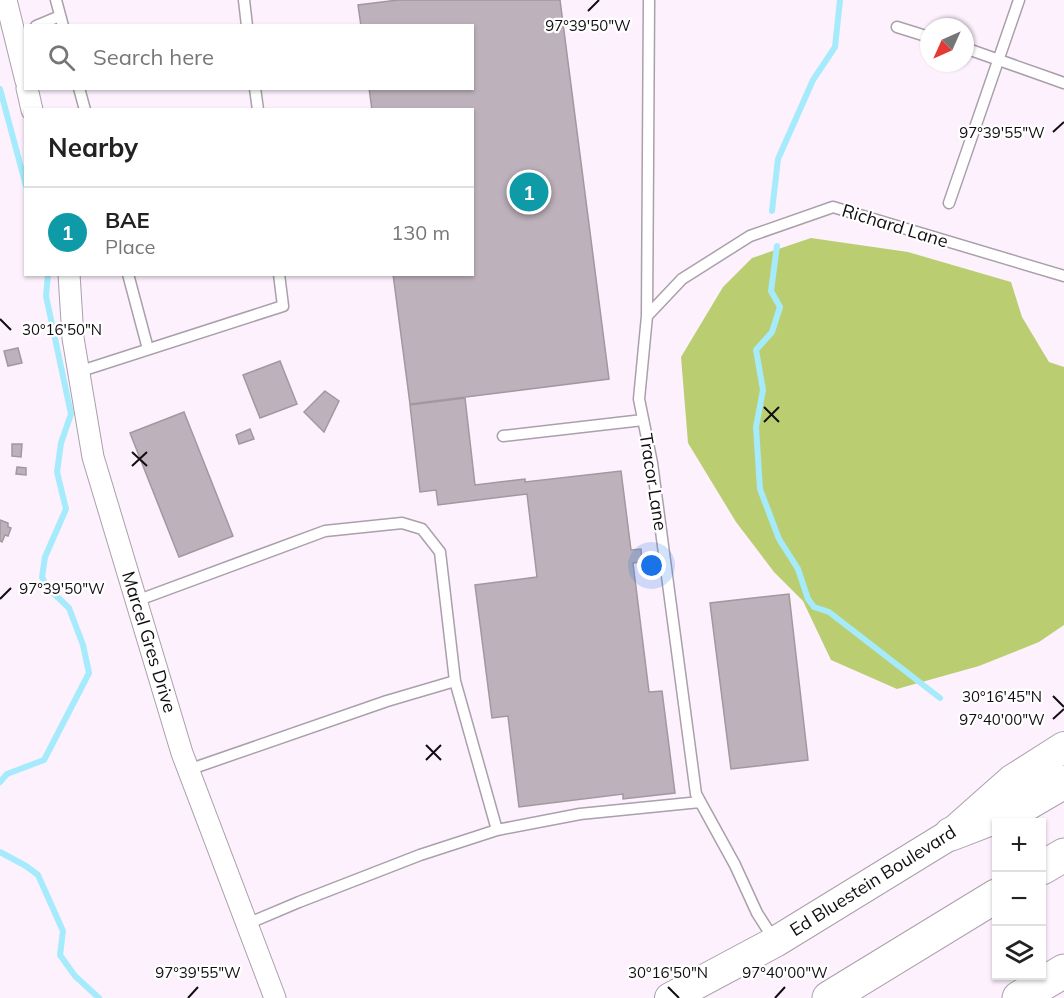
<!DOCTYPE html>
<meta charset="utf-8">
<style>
body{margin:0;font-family:Mulish,sans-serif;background:#f2f2f2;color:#222}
.controls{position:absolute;right:18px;bottom:18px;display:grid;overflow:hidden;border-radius:0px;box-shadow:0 2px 4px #0004}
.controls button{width:54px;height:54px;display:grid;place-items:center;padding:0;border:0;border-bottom:2px solid #e0e0e0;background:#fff;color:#222;font:30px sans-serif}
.compass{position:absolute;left:920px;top:18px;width:54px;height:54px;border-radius:50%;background:#fff;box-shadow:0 2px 4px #0004;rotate:225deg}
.you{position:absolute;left:652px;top:566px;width:21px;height:21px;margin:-15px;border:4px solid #fff;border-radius:50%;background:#1a73e8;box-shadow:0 0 0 9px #1a73e833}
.badge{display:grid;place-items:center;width:39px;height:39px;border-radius:50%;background:#206576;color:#fff;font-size:20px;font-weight:700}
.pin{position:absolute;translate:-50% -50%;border:3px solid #fff;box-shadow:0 2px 6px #0006}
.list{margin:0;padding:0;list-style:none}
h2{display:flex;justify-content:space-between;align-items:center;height:78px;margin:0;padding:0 24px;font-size:26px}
h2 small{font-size:20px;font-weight:400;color:#767676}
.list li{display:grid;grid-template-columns:39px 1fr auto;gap:18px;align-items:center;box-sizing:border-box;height:90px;padding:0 24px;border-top:2px solid #e0e0e0}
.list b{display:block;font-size:22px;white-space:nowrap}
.list p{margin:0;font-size:20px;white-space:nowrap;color:#767676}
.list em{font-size:20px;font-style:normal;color:#767676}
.icon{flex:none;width:33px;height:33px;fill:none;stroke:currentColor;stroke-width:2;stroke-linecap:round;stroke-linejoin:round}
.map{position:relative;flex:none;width:1064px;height:998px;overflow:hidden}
.search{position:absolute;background:#fff;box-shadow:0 2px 4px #0004;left:24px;top:24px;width:450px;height:66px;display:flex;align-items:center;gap:15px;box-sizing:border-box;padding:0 21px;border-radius:0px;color:#767676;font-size:22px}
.panel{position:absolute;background:#fff;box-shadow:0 2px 4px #0004;left:24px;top:108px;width:450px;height:168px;border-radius:0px}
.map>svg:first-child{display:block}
.forest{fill:#bace71}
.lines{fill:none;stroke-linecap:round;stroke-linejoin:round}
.stream{stroke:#a5ebfb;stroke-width:6}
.building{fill:#bdb1bb;stroke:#a397a0;stroke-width:1.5}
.lane-casing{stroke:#aaa0ab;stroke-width:13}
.street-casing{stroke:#aaa0ab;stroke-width:23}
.secondary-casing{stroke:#aaa0ab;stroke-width:32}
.highway-casing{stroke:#aaa0ab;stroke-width:35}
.lane{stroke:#fff;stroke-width:10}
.street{stroke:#fff;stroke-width:21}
.secondary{stroke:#fff;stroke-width:30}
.highway{stroke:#fff;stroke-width:33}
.ticks{fill:none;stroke:#110d11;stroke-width:2}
.labels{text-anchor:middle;stroke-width:4.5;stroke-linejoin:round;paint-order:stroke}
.street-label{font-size:18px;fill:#110d11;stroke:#fff}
.ticks-label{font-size:15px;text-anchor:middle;fill:#110d11;stroke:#fff;stroke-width:4.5;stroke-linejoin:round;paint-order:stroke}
</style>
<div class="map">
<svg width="1064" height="998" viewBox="0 0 1064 998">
<rect width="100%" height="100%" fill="#fcf1fd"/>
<path class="forest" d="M 811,238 L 908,252 L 1011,282 L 1022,317 L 1049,362 L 1064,367 L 1064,625 L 1039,642 L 979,666 L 897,689 L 831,660 L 803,601 L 774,572 L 736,522 L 688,443 L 681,357 L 723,287 L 752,258 Z"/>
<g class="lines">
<path class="stream" d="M 0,89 L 26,186
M 772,211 L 778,159 L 813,80 L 835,47 L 840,0
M 777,246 L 771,291 L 780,307 L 772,332 L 756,350 L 763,390 L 756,427 L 760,489 L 779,539 L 798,569 L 808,599 L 814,607 L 829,612 L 940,698
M 0,782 L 7,774 L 44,760 L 89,673 L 83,645 L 69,608 L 47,587 L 42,577 L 45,557 L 66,509 L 57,472 L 61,443 L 71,414 L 46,296 L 48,274
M 0,852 L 26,866 L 38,875 L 63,931 L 60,955 L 75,976 L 99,998"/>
</g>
<path class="building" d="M 398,0 L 560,0 L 609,379 L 410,404 L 393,274 L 472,274 L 472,110 L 372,110 L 369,88 L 472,88 L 472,26 L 361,26 L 358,5 Z
M 18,348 L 22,363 L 8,366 L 4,351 Z
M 280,361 L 297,404 L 260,418 L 243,375 Z
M 325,391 L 339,401 L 324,432 L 304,412 Z
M 465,398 L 475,485 L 525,479 L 525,482 L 621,471 L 631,550 L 641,549 L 642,562 L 633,563 L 649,692 L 662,691 L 675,793 L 623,799 L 623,794 L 519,807 L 508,716 L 492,718 L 475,585 L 537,577 L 527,494 L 438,505 L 436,490 L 420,492 L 410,405 Z
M 184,412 L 233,536 L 179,557 L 130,433 Z
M 250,429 L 254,439 L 239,444 L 236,435 Z
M 12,444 L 22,444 L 21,457 L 12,456 Z
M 17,467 L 26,468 L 26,475 L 16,474 Z
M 0,520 L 8,523 L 8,527 L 11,528 L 8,536 L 5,535 L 2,542 L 0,541 Z
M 789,594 L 808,760 L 731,769 L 710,603 Z"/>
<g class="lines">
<g class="lane-casing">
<path id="lane" d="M 56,0 L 63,26
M 244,0 L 247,26
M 649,0 L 647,316 L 639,399 L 652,463 L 696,794 L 735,865 L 757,913 L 775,941
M 36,26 L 60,16
M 897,27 L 929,37
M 965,48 L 1064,83
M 79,88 L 85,110
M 255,88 L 258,110
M 949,203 L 1019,0
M 128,274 L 148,349
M 647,316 L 682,279 L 750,236 L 833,207 L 1064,276
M 78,372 L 283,306 L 279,274
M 503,436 L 643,420
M 136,601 L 325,531 L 402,523 L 422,529 L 440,552 L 455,681 L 497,830
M 188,770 L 387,701 L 455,681
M 247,924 L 299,902 L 420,855 L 497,830 L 580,814 L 700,802"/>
</g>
<g class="street-casing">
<path id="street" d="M 6,0 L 26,81
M 27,88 L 32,110
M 69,274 L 73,338 L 93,457 L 182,753 L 275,998"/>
</g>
<g class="secondary-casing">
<path id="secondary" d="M 670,998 L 775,942 L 951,834 L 1012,780 L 1064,747"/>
</g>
<g class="highway-casing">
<path id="highway" d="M 951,834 L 1021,807 L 1064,782
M 1042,868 L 1064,855
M 829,998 L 996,896
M 1019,998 L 1064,971"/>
</g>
<use href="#lane" class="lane"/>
<use href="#street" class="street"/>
<use href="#secondary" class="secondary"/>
<use href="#highway" class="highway"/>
</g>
<path class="ticks" d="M 588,11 L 599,0M 1053,132 L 1064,122M 0,319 L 11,330M 764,407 L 779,422M 764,422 L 779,407M 132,452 L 147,466M 132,466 L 147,452M 0,599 L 11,588M 1053,696 L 1064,707M 1053,719 L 1064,709M 426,745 L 441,760M 426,760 L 441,745M 668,987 L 679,998M 188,998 L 198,987M 775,998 L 785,987"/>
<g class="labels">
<g class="street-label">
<text transform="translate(895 226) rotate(17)" y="6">Richard Lane</text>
<text transform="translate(653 482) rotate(81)" y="6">Tracor Lane</text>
<text transform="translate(149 642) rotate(73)" y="6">Marcel Gres Drive</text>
<text transform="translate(873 881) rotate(-32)" y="6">Ed Bluestein Boulevard</text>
</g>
</g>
<g class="ticks-label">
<text x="588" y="31">97°39'50"W</text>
<text x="1002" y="138">97°39'55"W</text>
<text x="62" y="335">30°16'50"N</text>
<text x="62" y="594">97°39'50"W</text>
<text x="1002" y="702">30°16'45"N</text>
<text x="1002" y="725">97°40'00"W</text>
<text x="785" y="978">97°40'00"W</text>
<text x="198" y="978">97°39'55"W</text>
<text x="668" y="978">30°16'50"N</text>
</g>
</svg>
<div class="controls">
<button>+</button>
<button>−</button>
<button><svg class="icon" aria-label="layers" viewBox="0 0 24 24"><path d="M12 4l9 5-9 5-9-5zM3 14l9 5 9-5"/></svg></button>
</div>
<svg class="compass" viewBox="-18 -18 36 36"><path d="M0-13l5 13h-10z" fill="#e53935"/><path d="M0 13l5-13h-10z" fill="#767676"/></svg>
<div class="you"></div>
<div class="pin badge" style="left:529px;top:192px;background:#0f9aa8">1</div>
<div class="search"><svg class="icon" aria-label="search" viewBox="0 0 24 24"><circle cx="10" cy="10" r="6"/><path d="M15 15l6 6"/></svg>Search here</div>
<section class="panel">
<h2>Nearby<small></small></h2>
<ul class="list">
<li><span class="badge" style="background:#0f9aa8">1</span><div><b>BAE</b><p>Place</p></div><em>130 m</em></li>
</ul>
</section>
</div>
